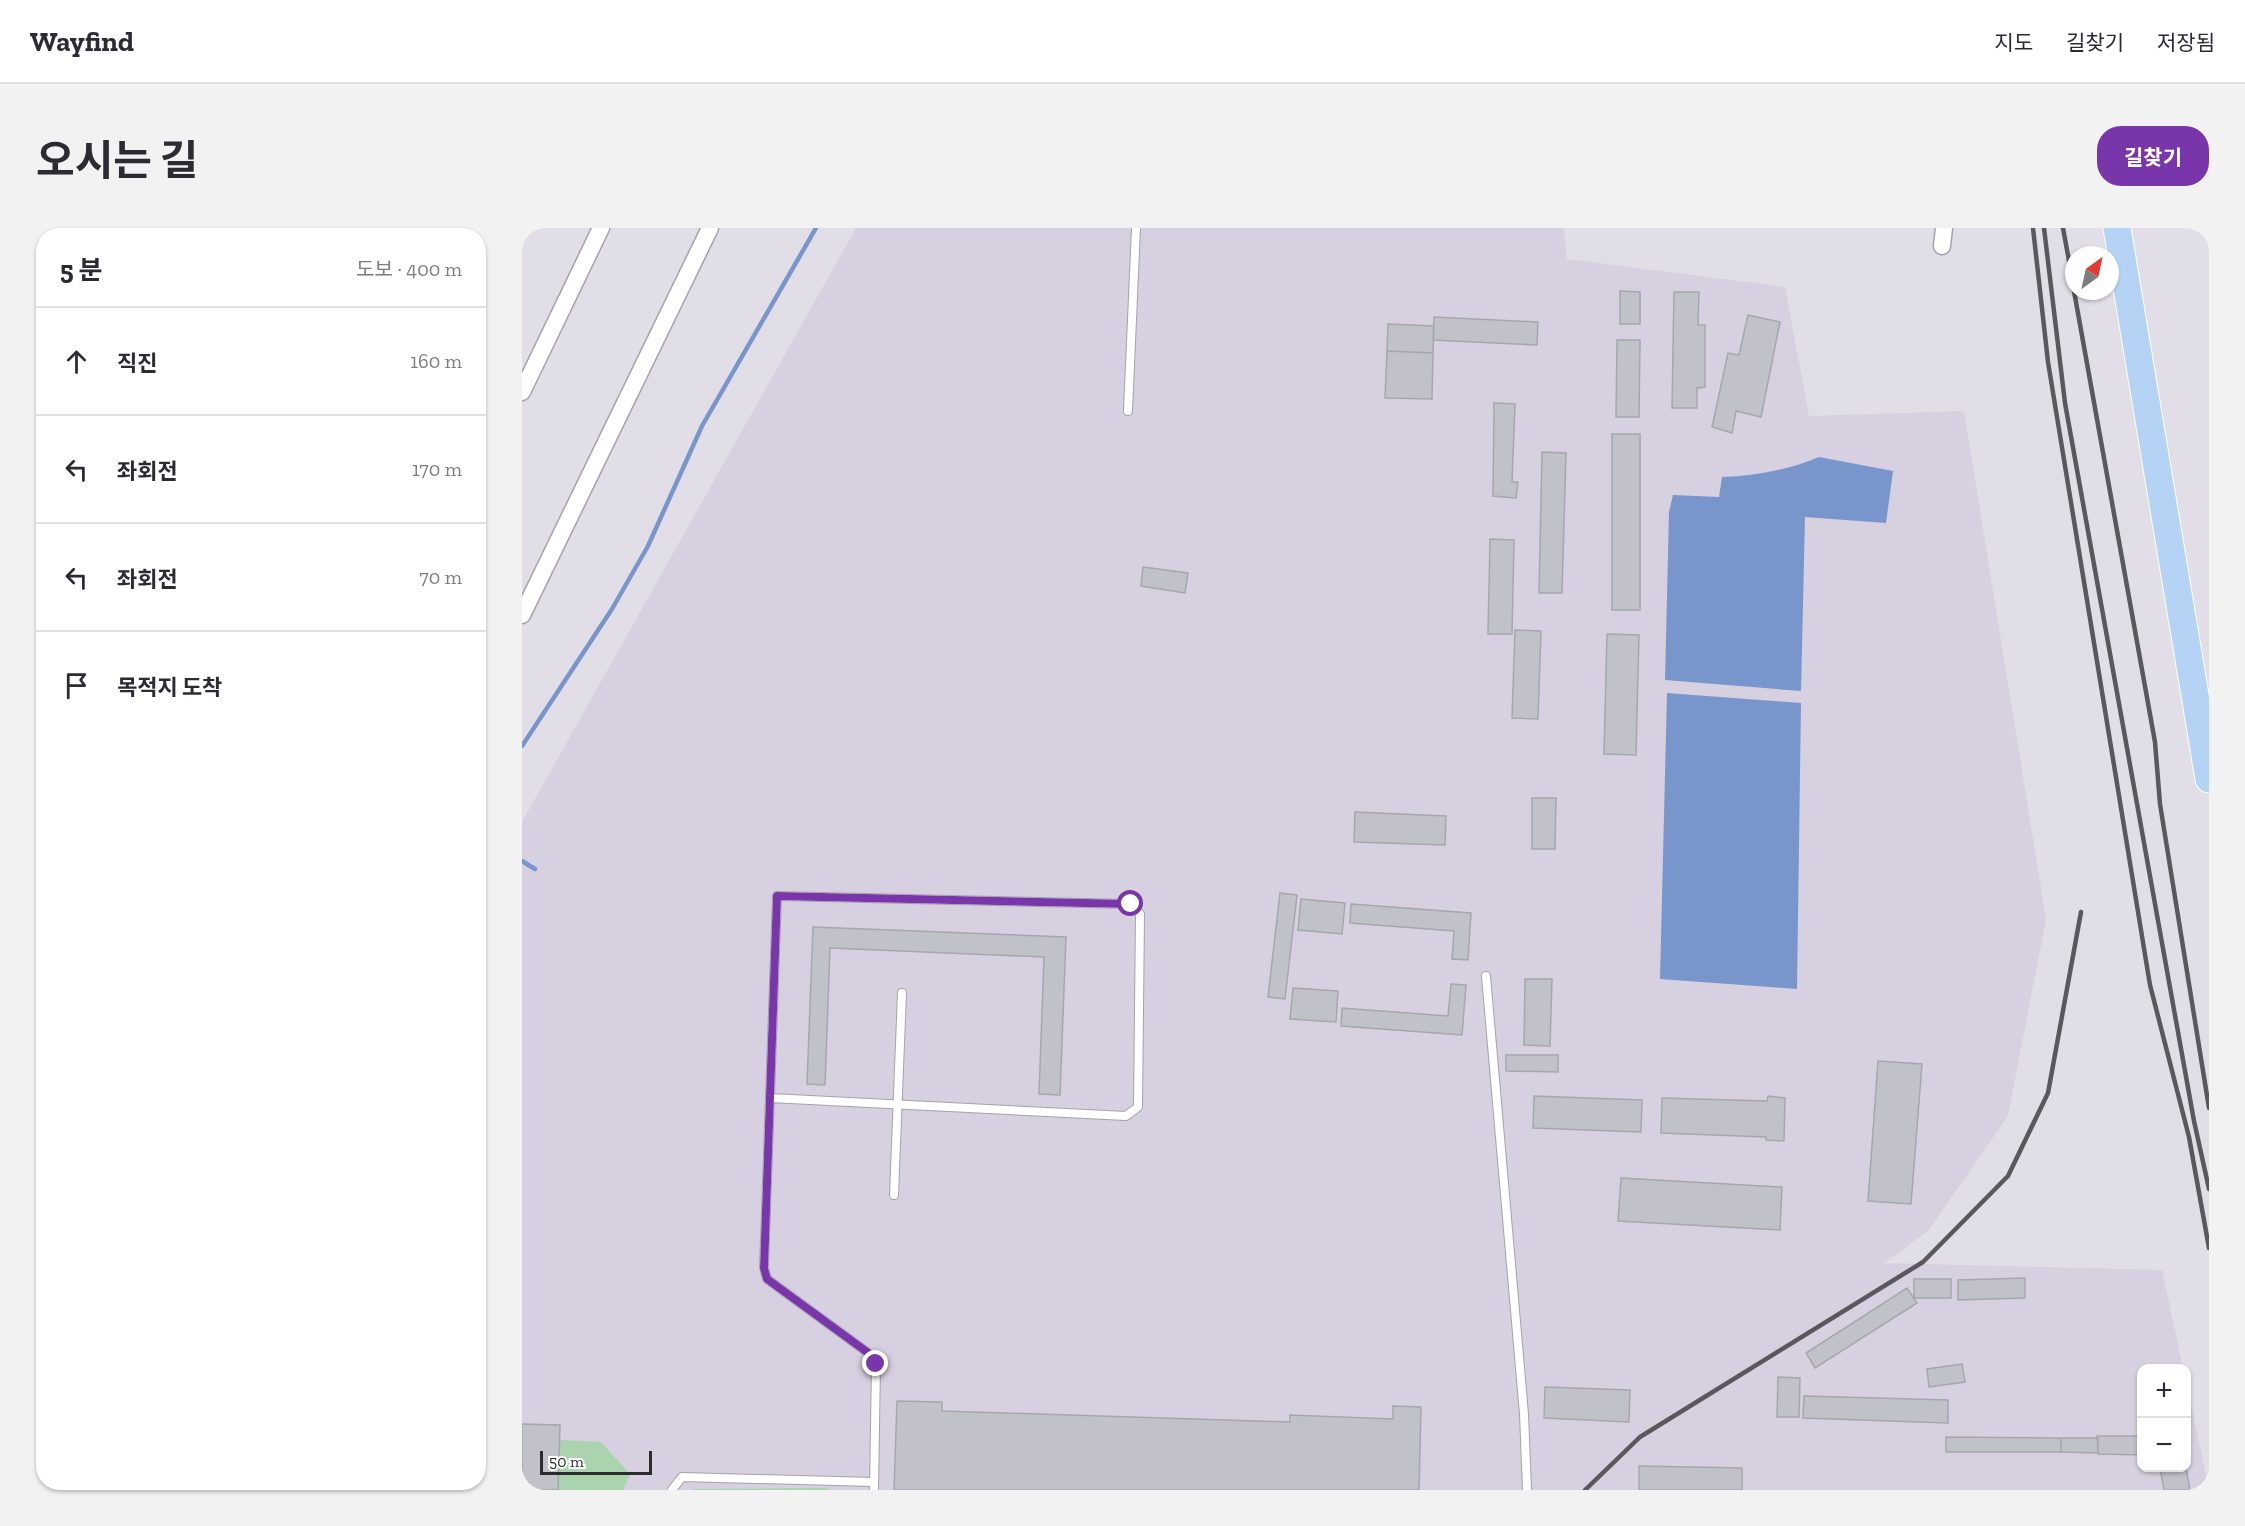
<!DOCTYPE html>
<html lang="ko">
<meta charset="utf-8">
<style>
body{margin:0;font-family:"Zilla Slab","Noto Sans KR",serif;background:#f2f2f3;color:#2b2b33}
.controls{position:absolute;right:18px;bottom:18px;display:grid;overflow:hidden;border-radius:12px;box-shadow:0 2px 4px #0004}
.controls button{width:54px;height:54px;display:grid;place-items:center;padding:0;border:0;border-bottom:2px solid #e1e1e2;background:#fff;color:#2b2b33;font:30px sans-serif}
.compass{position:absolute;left:1543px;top:18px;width:54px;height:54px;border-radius:50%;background:#fff;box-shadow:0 2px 4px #0004;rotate:33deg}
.scale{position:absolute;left:18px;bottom:15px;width:112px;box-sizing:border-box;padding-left:6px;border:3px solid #2b2a2d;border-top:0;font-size:16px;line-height:21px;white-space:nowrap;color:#2b2a2d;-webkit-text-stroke:4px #fff;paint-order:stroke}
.stop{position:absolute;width:18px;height:18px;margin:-14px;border:4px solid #7936aa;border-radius:50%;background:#fff}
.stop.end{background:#7936aa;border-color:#fff;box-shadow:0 2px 6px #0008}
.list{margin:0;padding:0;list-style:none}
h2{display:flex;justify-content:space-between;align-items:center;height:78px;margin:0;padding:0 24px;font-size:26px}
h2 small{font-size:20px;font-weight:400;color:#7c7c81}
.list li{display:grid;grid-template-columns:39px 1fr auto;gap:18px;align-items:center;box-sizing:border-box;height:108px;padding:0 24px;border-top:2px solid #e1e1e2}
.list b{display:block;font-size:22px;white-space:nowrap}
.list em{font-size:20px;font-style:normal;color:#7c7c81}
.icon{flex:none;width:33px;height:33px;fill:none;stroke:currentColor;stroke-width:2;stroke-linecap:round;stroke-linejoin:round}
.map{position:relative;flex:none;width:1687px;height:1262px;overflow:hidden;border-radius:24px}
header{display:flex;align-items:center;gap:36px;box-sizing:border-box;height:84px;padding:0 30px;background:#fff;border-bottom:2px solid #e1e1e2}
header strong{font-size:28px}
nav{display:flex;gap:33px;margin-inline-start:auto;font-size:21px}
.intro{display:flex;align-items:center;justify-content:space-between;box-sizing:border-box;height:144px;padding:0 36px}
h1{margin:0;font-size:42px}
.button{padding:15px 27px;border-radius:24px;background:#7936aa;color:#fff;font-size:21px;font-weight:700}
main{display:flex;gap:36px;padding:0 36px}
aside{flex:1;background:#fff;border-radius:24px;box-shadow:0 2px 4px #0004}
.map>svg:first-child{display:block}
.built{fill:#d7d0e0}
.green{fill:#a9d4ae}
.water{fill:#7896cc}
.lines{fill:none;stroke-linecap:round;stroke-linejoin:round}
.stream{stroke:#7896cc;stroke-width:4.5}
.building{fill:#c1c1ca;stroke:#a6a6af;stroke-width:1.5}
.service-casing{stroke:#a6a2ab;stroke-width:10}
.minor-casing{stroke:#a6a2ab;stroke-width:19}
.primary-casing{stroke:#fff;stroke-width:29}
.service{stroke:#fff;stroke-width:8}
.minor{stroke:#fff;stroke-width:16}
.primary{stroke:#b5d4f5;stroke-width:27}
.rail{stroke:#5a585c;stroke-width:4.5}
.route{stroke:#7936aa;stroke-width:8}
</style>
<header>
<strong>Wayfind</strong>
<nav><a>지도</a><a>길찾기</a><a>저장됨</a></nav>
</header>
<div class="intro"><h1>오시는 길</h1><a class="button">길찾기</a></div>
<main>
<aside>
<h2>5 분<small>도보 · 400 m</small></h2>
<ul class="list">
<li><svg class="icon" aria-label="ahead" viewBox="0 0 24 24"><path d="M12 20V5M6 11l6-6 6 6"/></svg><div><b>직진</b></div><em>160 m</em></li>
<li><svg class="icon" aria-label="left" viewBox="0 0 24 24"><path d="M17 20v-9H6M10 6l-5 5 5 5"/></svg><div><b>좌회전</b></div><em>170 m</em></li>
<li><svg class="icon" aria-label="left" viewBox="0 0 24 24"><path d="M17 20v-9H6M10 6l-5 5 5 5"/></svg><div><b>좌회전</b></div><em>70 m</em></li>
<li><svg class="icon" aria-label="arrive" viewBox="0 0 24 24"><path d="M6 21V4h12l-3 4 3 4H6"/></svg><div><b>목적지 도착</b></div></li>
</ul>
</aside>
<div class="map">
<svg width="1687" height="1262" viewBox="0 0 1687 1262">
<rect width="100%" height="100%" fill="#e2dee7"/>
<path class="built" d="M 334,0 L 1042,0 L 1045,31 L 1263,59 L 1287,188 L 1442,183 L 1524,691 L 1486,888 L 1406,1003 L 1362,1035 L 1640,1042 L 1661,1140 L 1620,1140 L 1620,1240 L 1664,1240 L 1665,1157 L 1687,1262 L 0,1262 L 0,594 Z"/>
<path class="green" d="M 37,1212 L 79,1214 L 108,1246 L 101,1262 L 36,1262 Z
M 304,1260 L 309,1262 L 171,1262 L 172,1261 Z"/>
<path class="water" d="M 1297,229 L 1371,243 L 1364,295 L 1283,289 L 1279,463 L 1143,452 L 1147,284 L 1151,267 L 1197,269 L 1200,249 C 1233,248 1266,242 1297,229 Z
M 1145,465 L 1279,475 L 1275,761 L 1138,751 Z"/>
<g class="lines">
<path class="stream" d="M 0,518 L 90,381 L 126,318 L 180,198 L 294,0
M 0,633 L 13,641"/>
</g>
<path class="building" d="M 1098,63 L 1118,64 L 1118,96 L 1098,96 Z
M 1152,64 L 1177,64 L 1176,97 L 1183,97 L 1183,159 L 1175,160 L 1175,180 L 1150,180 Z
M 1226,87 L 1258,94 L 1239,189 L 1214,183 L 1210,205 L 1190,199 L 1206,125 L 1217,127 Z
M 912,89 L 1016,94 L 1015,117 L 911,112 Z
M 866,96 L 912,98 L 911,125 L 865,123 Z
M 1095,112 L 1118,112 L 1117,189 L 1094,189 Z
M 865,123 L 911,125 L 910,171 L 863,170 Z
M 972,175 L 993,176 L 990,254 L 996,254 L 994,270 L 971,268 Z
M 1090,206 L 1118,206 L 1118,382 L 1090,382 Z
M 1020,224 L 1044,225 L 1040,365 L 1017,365 Z
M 968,311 L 992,312 L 990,406 L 966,406 Z
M 621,339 L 666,345 L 663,365 L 619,358 Z
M 993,402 L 1019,403 L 1016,491 L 990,490 Z
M 1085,406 L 1117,407 L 1114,527 L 1082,526 Z
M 1010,570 L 1034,570 L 1033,621 L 1010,621 Z
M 833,584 L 924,588 L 923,617 L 832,614 Z
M 758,665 L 775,667 L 763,771 L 746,769 Z
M 779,671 L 823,675 L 820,706 L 776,702 Z
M 829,676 L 949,685 L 946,732 L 930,731 L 932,703 L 828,695 Z
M 291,699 L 544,709 L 538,867 L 517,866 L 522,729 L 308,720 L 303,857 L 285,856 Z
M 1003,751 L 1030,751 L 1028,818 L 1002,817 Z
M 929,756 L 944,757 L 940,807 L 819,798 L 820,780 L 926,788 Z
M 771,760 L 816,763 L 814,794 L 768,791 Z
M 984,827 L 1036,827 L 1036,844 L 984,843 Z
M 1356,833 L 1400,836 L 1389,976 L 1346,973 Z
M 1012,868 L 1120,872 L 1119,904 L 1011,900 Z
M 1246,868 L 1263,870 L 1262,913 L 1244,912 L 1244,909 L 1139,905 L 1140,870 L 1245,873 Z
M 1099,950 L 1260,959 L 1258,1002 L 1096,993 Z
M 1503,1050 L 1503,1070 L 1436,1072 L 1436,1052 Z
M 1392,1051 L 1429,1051 L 1429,1070 L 1392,1070 Z
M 1385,1060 L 1395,1075 L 1293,1140 L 1284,1125 Z
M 1440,1136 L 1443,1154 L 1407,1159 L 1405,1141 Z
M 1256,1149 L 1278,1150 L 1277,1189 L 1255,1189 Z
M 1023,1159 L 1108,1162 L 1107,1194 L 1022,1190 Z
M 1282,1168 L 1426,1172 L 1426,1195 L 1281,1190 Z
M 375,1173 L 420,1174 L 420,1183 L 768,1194 L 768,1187 L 871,1191 L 871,1178 L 899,1179 L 897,1262 L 372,1262 Z
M 0,1196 L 38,1197 L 36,1262 L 0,1262 Z
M 1575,1208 L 1620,1208 L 1620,1227 L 1576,1226 Z
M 1424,1209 L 1539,1210 L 1539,1224 L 1424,1224 Z
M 1539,1210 L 1576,1210 L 1576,1225 L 1539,1224 Z
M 1117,1238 L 1220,1240 L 1220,1262 L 1117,1262 Z
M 1638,1240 L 1664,1240 L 1668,1262 L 1642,1262 Z"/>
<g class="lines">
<g class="service-casing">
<path id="service" d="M 606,183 L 614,0
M 964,748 L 1002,1186 L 1005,1262
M 248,870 L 604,888 L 616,879 L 618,686 L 609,676 L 255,668 L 242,1039 L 245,1051 L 345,1124 L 354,1136 L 352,1262
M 372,967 L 380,765
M 150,1262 L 160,1249 L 352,1254"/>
</g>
<g class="minor-casing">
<path id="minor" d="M 1420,18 L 1422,0
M 0,164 L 79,0
M 0,387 L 188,0"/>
</g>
<g class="primary-casing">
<path id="primary" d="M 1595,0 L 1687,551"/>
</g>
<use href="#service" class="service"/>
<use href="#minor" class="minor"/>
<use href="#primary" class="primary"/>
<path class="rail" d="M 1511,0 L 1526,134 L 1628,757 L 1667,909 L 1687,1020
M 1522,0 L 1543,175 L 1672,893 L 1687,961
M 1541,0 L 1552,60
M 1552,63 L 1633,514 L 1638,576 L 1687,880
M 1063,1262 L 1118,1209 L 1401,1034 L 1486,948 L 1526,865 L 1559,684"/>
</g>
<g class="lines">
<path class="route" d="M 354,1136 L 345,1124 L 245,1051 L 242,1040 L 255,668 L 609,676"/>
</g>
</svg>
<div class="controls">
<button>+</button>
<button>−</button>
</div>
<svg class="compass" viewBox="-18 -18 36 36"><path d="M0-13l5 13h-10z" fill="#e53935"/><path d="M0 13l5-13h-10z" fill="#7c7c81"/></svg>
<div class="scale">50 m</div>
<div class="stop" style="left:609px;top:676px"></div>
<div class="stop end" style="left:354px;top:1136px"></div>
</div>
</main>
